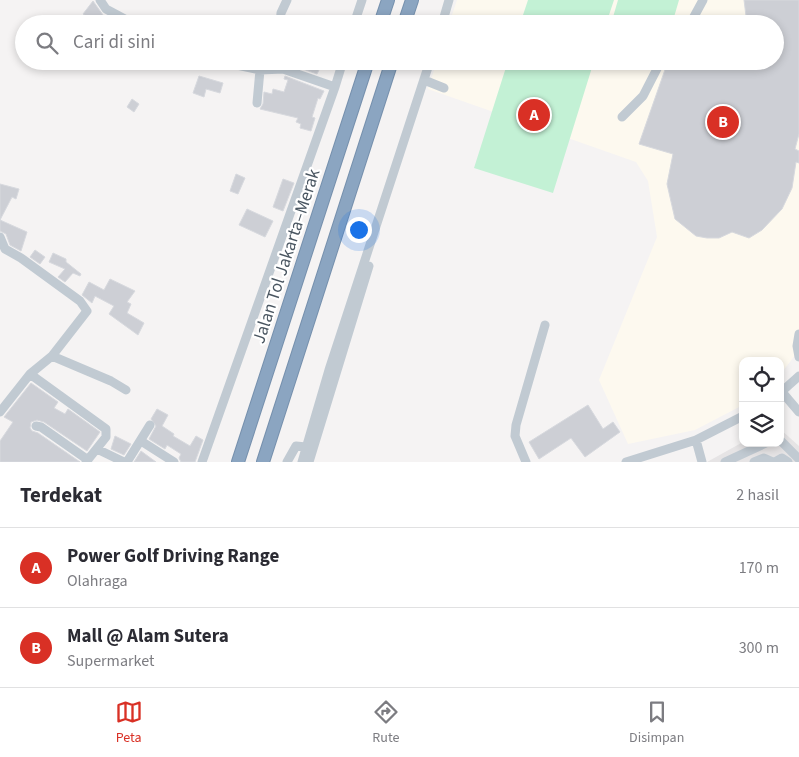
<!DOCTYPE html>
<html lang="id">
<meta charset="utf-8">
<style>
body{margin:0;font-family:"Source Sans 3",sans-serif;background:#f7f7f7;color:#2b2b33}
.controls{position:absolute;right:15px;bottom:15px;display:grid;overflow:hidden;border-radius:10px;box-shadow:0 2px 8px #0003}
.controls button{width:45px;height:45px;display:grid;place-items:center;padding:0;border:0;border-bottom:1px solid #e1e1e2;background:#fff;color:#2b2b33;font:25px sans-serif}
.you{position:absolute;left:358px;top:229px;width:18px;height:18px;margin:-12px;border:4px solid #fff;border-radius:50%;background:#1a73e8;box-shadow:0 0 0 8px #1a73e833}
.badge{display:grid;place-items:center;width:32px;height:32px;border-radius:50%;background:#d93025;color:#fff;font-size:16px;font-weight:700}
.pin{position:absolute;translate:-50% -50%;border:2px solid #fff;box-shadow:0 1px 5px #0006}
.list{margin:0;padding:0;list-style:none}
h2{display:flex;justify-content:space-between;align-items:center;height:65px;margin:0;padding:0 20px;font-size:21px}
h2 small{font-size:16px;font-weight:400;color:#7c7c81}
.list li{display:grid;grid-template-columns:32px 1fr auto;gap:15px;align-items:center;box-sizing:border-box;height:80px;padding:0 20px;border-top:1px solid #e1e1e2}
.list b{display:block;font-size:19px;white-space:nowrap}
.list p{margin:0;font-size:16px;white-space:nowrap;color:#7c7c81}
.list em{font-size:16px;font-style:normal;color:#7c7c81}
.icon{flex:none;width:28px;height:28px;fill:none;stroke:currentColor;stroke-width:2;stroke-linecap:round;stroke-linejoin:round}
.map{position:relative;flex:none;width:799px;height:462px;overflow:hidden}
.search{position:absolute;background:#fff;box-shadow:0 2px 8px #0003;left:15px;right:15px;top:15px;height:55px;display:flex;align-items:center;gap:12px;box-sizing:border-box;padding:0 18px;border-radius:28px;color:#7c7c81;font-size:19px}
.sheet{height:225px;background:#fff}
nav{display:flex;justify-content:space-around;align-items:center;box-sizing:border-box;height:70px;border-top:1px solid #e1e1e2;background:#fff;font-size:14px;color:#7c7c81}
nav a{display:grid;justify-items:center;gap:2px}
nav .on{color:#d93025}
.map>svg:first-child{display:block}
.commercial{fill:#fdf9ef}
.education{fill:#e6e4e5}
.green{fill:#c3f1d5}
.building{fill:#cdcfd5;stroke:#d7d9de}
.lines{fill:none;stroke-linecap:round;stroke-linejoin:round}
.highway-casing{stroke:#7690ad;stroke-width:14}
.minor{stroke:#c1cad2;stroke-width:9}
.highway{stroke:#8ba5c1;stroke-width:12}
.labels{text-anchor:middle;stroke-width:4.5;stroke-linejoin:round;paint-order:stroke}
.street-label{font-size:18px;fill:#4a5661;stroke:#fff}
</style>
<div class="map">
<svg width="799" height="462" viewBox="0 0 799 462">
<rect width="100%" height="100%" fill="#f5f3f3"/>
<path class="commercial" d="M 457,0 L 799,0 L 799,350 L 780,375 L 780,361 L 743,361 L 743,405 L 695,430 L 628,444 L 599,380 L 657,237 L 648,181 L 636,162 L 428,89 L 437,61 L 775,61 L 775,24 L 449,24 Z"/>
<path class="education" d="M 780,429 L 799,446 L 799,462 L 707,462 L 743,442 L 780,443 Z"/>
<path class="green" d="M 528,0 L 614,0 L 606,24 L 520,24 Z
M 618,0 L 679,0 L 672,24 L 611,24 Z
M 508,61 L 594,61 L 553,193 L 474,168 Z"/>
<path class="building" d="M 744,0 L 799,0 L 799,134 L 795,149 L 799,151 L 799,163 L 796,162 L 792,188 L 782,209 L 762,230 L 749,238 L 732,232 L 719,238 L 707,238 L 696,236 L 675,219 L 667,184 L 673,154 L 639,144 L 668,61 L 775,61 L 775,24 L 741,24 L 746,16 Z
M 93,1 L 103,15 L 101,18 L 109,24 L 96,24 L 83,14 Z
M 287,61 L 317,61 L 316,64 L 321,66 L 317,74 L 286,63 Z
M 199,76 L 223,83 L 220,93 L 206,89 L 204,97 L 193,93 Z
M 285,76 L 324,91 L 320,99 L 318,98 L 312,117 L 315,118 L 311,131 L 300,128 L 301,124 L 296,122 L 298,118 L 260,109 L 263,104 L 264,92 L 272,94 L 273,89 L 284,92 L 288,80 L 284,79 Z
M 132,99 L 139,104 L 134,112 L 127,107 Z
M 236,174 L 245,178 L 238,194 L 230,191 Z
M 283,179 L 294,183 L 283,211 L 273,207 Z
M 0,184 L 19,189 L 16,199 L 12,197 L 0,220 L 27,232 L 21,251 L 10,245 L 6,234 L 0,231 Z
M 247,209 L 273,221 L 265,237 L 239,225 Z
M 35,250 L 45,257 L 40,264 L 30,257 Z
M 53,253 L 66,259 L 66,262 L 81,274 L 80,276 L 73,273 L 65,282 L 58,277 L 65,269 L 49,262 Z
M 110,279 L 135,291 L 127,302 L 131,304 L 127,313 L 144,323 L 138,335 L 109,314 L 114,306 L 95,296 L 92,303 L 82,295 L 89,282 L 104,290 Z
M 31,383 L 58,402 L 54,408 L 65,414 L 68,409 L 100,432 L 87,451 L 44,422 L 37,420 L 31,422 L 30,428 L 32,431 L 38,433 L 80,462 L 0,462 L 0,441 L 13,422 L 4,417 Z
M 588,405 L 603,429 L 613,422 L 620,432 L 585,457 L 571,438 L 539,459 L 529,442 Z
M 157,409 L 168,415 L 162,426 L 174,434 L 173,436 L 190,446 L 196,436 L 203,440 L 195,462 L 181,462 L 179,458 L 181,454 L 167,445 L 165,449 L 149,439 L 156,426 L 151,419 Z
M 115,436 L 131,444 L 124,455 L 111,449 Z
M 141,451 L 156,462 L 134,462 Z"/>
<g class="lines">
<g class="highway-casing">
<path id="highway" d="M 380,24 L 388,0
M 404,24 L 412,0
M 238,462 L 368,61
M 263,462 L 392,61"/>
</g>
<path class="minor" d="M 100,0 L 106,9 L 134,24
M 280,24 L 281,13 L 287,0
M 354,24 L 362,0
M 442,24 L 449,0
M 690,24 L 703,0
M 218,61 L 260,70 L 283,69 L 335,87 L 343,61
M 424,80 L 444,88
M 257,103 L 260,70
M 622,117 L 643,96 L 661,61
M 0,237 L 5,249 L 21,258 L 80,301 L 87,311 L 52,356 L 30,374
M 799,334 L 797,346 L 799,357
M 52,356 L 111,381 L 126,390
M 782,392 L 799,412
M 780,393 L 799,376
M 0,412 L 30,374 L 106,429 L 106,437 L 86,462
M 36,426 L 41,427 L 88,460
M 696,440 L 702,462
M 780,440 L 799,459
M 141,441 L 174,462
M 97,449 L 124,462
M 127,462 L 150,425
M 202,462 L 335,87
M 287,462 L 296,446 L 306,447
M 302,462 L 329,370 L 430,61
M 309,462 L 369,266
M 526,462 L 515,436 L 516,425 L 545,325
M 626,462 L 696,440 L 743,416
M 725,462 L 766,443
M 754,462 L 764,458 L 773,462
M 775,462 L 782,458 L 788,462"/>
<use href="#highway" class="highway"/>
</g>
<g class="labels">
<g class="street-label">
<text transform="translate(286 256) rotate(-72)" y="6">Jalan Tol Jakarta–Merak</text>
</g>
</g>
</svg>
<div class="controls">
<button><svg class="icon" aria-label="locate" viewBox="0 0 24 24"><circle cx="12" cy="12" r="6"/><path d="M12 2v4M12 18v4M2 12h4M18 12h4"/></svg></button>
<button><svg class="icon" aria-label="layers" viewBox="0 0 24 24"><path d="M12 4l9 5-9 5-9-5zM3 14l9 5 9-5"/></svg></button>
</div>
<div class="you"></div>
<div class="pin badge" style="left:534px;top:115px">A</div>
<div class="pin badge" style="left:723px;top:122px">B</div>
<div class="search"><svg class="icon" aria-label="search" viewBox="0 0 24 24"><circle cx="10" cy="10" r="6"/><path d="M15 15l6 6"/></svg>Cari di sini</div>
</div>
<section class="sheet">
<h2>Terdekat<small>2 hasil</small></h2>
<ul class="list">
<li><span class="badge">A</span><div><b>Power Golf Driving Range</b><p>Olahraga</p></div><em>170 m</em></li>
<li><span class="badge">B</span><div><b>Mall @ Alam Sutera</b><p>Supermarket</p></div><em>300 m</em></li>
</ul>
</section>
<nav>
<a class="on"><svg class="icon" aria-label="map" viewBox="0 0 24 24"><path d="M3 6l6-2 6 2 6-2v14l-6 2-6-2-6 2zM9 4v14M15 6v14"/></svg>Peta</a>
<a><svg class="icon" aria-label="directions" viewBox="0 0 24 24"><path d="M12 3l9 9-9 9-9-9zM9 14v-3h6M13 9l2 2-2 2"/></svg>Rute</a>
<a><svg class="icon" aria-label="saved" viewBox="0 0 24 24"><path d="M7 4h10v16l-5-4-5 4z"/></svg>Disimpan</a>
</nav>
